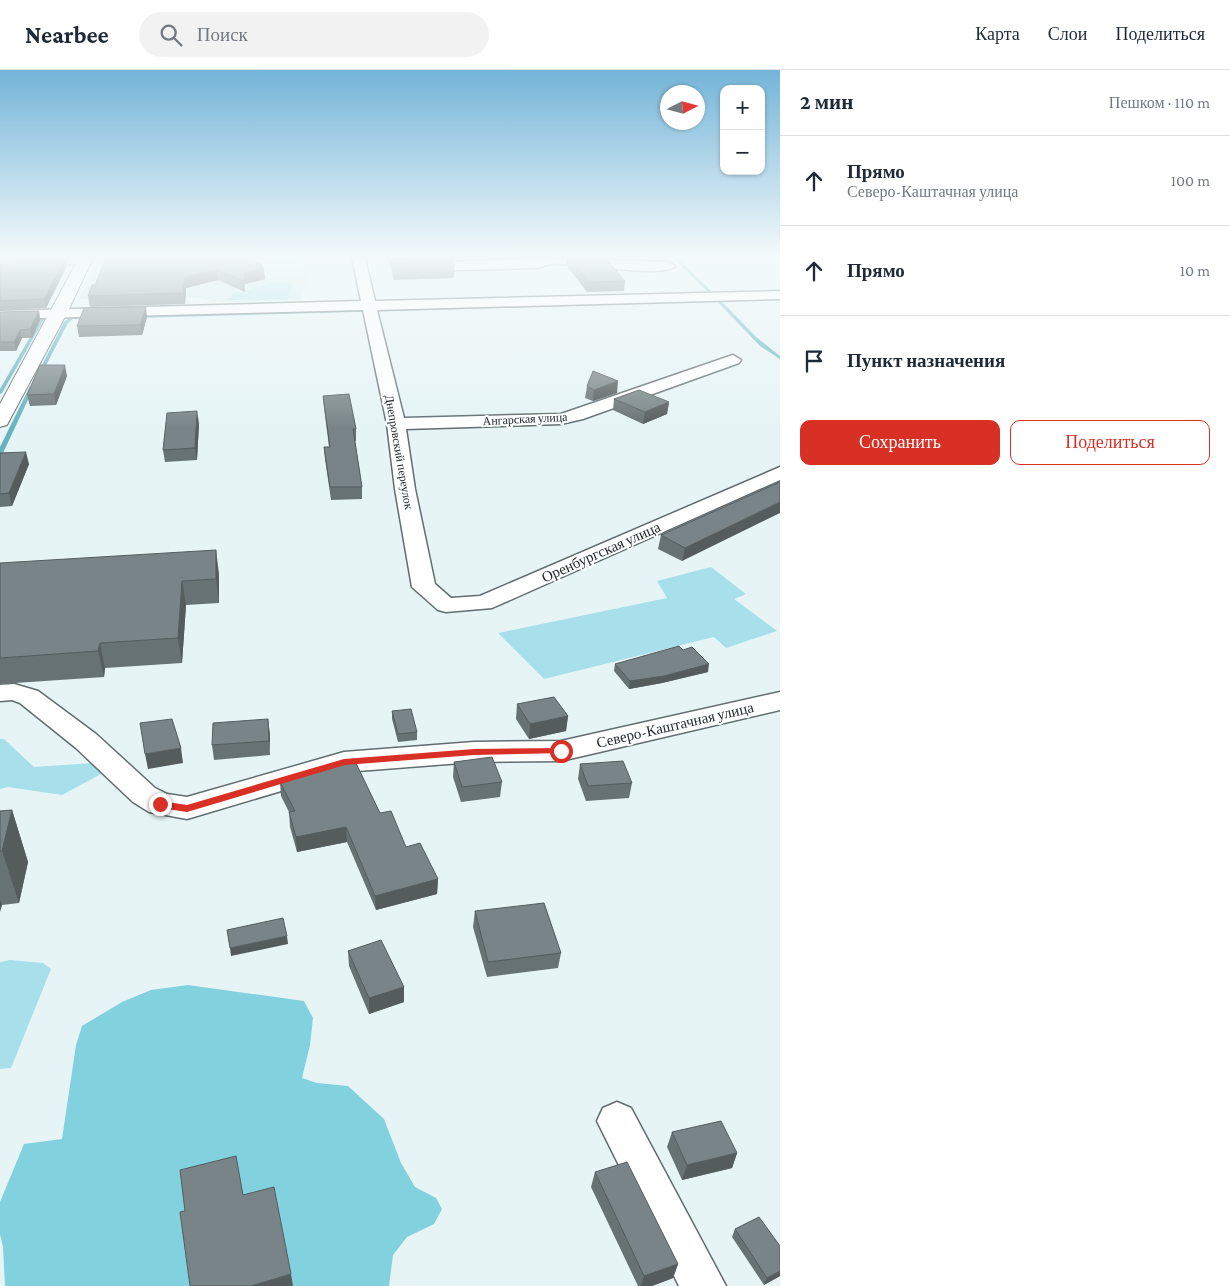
<!DOCTYPE html>
<html lang="ru">
<meta charset="utf-8">
<style>
body{margin:0;font-family:"Crimson Pro",serif;background:#f2f2f3;color:#1f2937}
.controls{position:absolute;right:15px;top:15px;display:grid;overflow:hidden;border-radius:10px;box-shadow:0 1px 4px #0004}
.controls button{width:45px;height:45px;display:grid;place-items:center;padding:0;border:0;border-bottom:1px solid #e0e1e3;background:#fff;color:#1f2937;font:25px sans-serif}
.compass{position:absolute;left:660px;top:15px;width:45px;height:45px;border-radius:50%;background:#fff;box-shadow:0 1px 4px #0004;rotate:84deg}
.stop{position:absolute;width:15px;height:15px;margin:-11px;border:4px solid #d93025;border-radius:50%;background:#fff}
.stop.end{background:#d93025;border-color:#fff;box-shadow:0 1px 5px #0008}
.list{margin:0;padding:0;list-style:none}
h2{display:flex;justify-content:space-between;align-items:center;height:65px;margin:0;padding:0 20px;font-size:21px}
h2 small{font-size:16px;font-weight:400;color:#747a83}
.list li{display:grid;grid-template-columns:32px 1fr auto;gap:15px;align-items:center;box-sizing:border-box;height:90px;padding:0 20px;border-top:1px solid #e0e1e3}
.list b{display:block;font-size:19px;white-space:nowrap}
.list p{margin:0;font-size:16px;white-space:nowrap;color:#747a83}
.list em{font-size:16px;font-style:normal;color:#747a83}
.actions{display:flex;gap:10px;padding:15px 20px}
.actions a{flex:1;padding:11px 0;border:1px solid #d93025;border-radius:10px;text-align:center;font-size:18px;color:#d93025}
.actions .main{background:#d93025;color:#fff}
.icon{flex:none;width:28px;height:28px;fill:none;stroke:currentColor;stroke-width:2;stroke-linecap:round;stroke-linejoin:round}
.map{position:relative;flex:none;width:780px;height:1216px;overflow:hidden}
header{display:flex;align-items:center;gap:30px;box-sizing:border-box;height:70px;padding:0 25px;background:#fff;border-bottom:1px solid #e0e1e3}
header strong{font-size:24px}
nav{display:flex;gap:28px;margin-inline-start:auto;font-size:18px}
.search{width:350px;height:45px;background:#f2f2f3;display:flex;align-items:center;gap:12px;box-sizing:border-box;padding:0 18px;border-radius:28px;color:#747a83;font-size:19px}
main{display:flex}
aside{flex:1;background:#fff}
.map>svg:first-child{display:block}
.built{fill:#d1e8ed}
.green{fill:#a7e0eb}
.forest{fill:#82d1df}
.lines{fill:none;stroke-linecap:round;stroke-linejoin:round}
.stream{fill:#65b3c1;fill-rule:evenodd}
.minor-casing{stroke:#616d6f;stroke-width:3}
.tertiary-casing{stroke:#616d6f;stroke-width:2}
.minor{fill:#fff;fill-rule:evenodd}
.tertiary{fill:#fff;fill-rule:evenodd}
.wall{fill:#677274}
.shaded-wall{fill:#545c5e}
.building{fill:#788487;stroke:#545c5e}
.route{fill:#d93025}
.labels{text-anchor:middle;stroke-width:4;stroke-linejoin:round;paint-order:stroke}
.far-street-label{font-size:12px;fill:#252b2c;stroke:#fcfeff}
.street-label{font-size:15px;fill:#252b2c;stroke:#fcfeff}
</style>
<header>
<strong>Nearbee</strong>
<div class="search"><svg class="icon" aria-label="search" viewBox="0 0 24 24"><circle cx="10" cy="10" r="6"/><path d="M15 15l6 6"/></svg>Поиск</div>
<nav><a>Карта</a><a>Слои</a><a>Поделиться</a></nav>
</header>
<main>
<div class="map">
<svg width="780" height="1216" viewBox="0 0 780 1216">
<rect width="100%" height="100%" fill="#e6f4f6"/>
<path class="built" d="M 301,188 L 307,212 L 301,229 L 230,232 L 179,226 L 79,229 L 87,215 L 91,214 L 93,210 L 89,209 L 98,193 Z"/>
<path class="green" d="M 277,212 L 293,214 L 287,230 L 227,230 L 233,224 Z
M 711,497 L 746,524 L 734,529 L 777,561 L 726,578 L 714,567 L 544,609 L 498,563 L 667,528 L 657,511 Z
M 0,669 L 4,669 L 34,697 L 93,693 L 101,704 L 62,725 L 8,717 L 0,719 Z
M 10,890 L 43,893 L 51,899 L 11,998 L 0,999 L 0,892 Z"/>
<path class="forest" d="M 188,915 L 304,931 L 313,948 L 310,975 L 302,1008 L 317,1013 L 348,1016 L 384,1049 L 401,1093 L 415,1117 L 436,1128 L 442,1139 L 434,1154 L 407,1167 L 393,1185 L 389,1216 L 5,1216 L 3,1177 L 0,1164 L 0,1132 L 24,1074 L 62,1069 L 76,975 L 82,956 L 122,932 L 151,920 Z"/>
<g class="lines">
<path class="stream" d="M 673,188 L 678,188 L 712,222 L 712,224 L 710,224 Z
M 718,229 L 727,237 L 756,267 L 780,286 L 780,289 L 760,276 L 718,232 L 661,233 L 659,232 L 661,231 L 716,230 Z
M 639,232 L 641,233 L 640,234 L 138,248 L 136,247 L 138,246 Z
M 43,247 L 45,248 L 2,323 L 0,324 L 0,319 L 41,248 Z
M 67,247 L 90,248 L 92,249 L 90,250 L 73,249 L 68,253 L 42,303 L 38,304 L 38,303 L 64,252 L 68,249 Z
M 30,316 L 34,317 L 3,383 L 0,385 L 0,377 Z"/>
<g class="minor-casing">
<path id="minor" d="M 0,188 L 90,188 L 92,190 L 85,194 L 0,196 Z
M 352,188 L 365,188 L 375,231 L 780,221 L 780,229 L 377,240 L 404,348 L 561,344 L 727,287 L 733,285 L 741,290 L 739,293 L 583,349 L 561,354 L 406,359 L 415,419 L 435,514 L 451,528 L 480,526 L 780,397 L 780,410 L 492,538 L 446,542 L 438,540 L 412,517 L 395,419 L 387,354 L 363,240 L 0,249 L 0,241 L 361,231 Z
M 542,188 L 668,192 L 675,196 C 664,209 572,192 552,194 C 547,194 542,197 537,198 L 419,201 L 412,197 L 419,193 Z
M 14,614 L 38,621 L 96,664 L 155,718 L 167,724 L 187,727 L 344,682 L 474,672 L 561,671 L 780,622 L 780,640 L 561,691 L 474,692 L 345,702 L 187,749 L 149,742 L 133,732 L 76,678 L 20,633 L 12,630 L 0,631 L 0,615 Z
M 617,1032 L 631,1038 L 726,1216 L 679,1216 L 597,1051 L 603,1038 Z"/>
</g>
<g class="tertiary-casing">
<path id="tertiary" d="M 79,188 L 93,188 L 67,243 L 9,351 L 7,355 L 0,357 L 0,334 Z"/>
</g>
<use href="#minor" class="minor"/>
<use href="#tertiary" class="tertiary"/>
</g>
<path class="wall" d="M 106,188 L 262,195 L 265,209 L 245,214 L 245,222 L 218,210 L 186,218 L 185,234 L 90,237 L 88,226 L 95,215 Z
M 388,188 L 453,188 L 455,191 L 454,208 L 394,210 Z
M 567,188 L 585,188 L 625,211 L 624,221 L 587,222 L 567,196 Z
M 0,190 L 67,196 L 46,238 L 0,240 Z
M 39,241 L 40,250 L 32,268 L 22,268 L 16,281 L 0,281 L 0,242 Z
M 147,247 L 142,265 L 79,267 L 77,256 Z
M 67,306 L 56,335 L 30,336 L 27,325 Z
M 587,316 L 617,323 L 593,331 L 585,328 Z
M 323,326 L 356,359 L 356,371 L 355,371 L 362,417 L 362,429 L 331,430 L 325,389 L 324,377 L 329,377 L 324,337 Z
M 614,329 L 669,332 L 667,344 L 643,354 L 613,340 Z
M 199,353 L 197,390 L 165,392 L 163,380 Z
M 0,383 L 29,394 L 12,436 L 0,437 Z
M 780,412 L 682,491 L 658,479 L 661,465 Z
M 0,493 L 219,504 L 219,533 L 186,535 L 182,593 L 105,598 L 104,607 L 0,614 Z
M 683,580 L 708,602 L 662,613 L 629,619 L 614,601 L 615,594 Z
M 517,634 L 568,646 L 566,661 L 529,669 L 516,649 Z
M 392,641 L 417,662 L 417,670 L 398,672 L 392,649 Z
M 268,649 L 270,685 L 214,690 L 212,675 Z
M 454,692 L 502,712 L 500,727 L 461,732 L 453,707 Z
M 580,694 L 632,713 L 629,728 L 586,731 L 578,709 Z
M 313,699 L 379,741 L 406,777 L 438,809 L 437,824 L 376,840 L 347,772 L 297,782 L 290,757 L 289,742 L 281,726 L 280,712 L 313,702 Z
M 12,740 L 28,792 L 19,833 L 2,835 L 0,842 L 0,741 Z
M 475,841 L 561,883 L 558,898 L 487,907 L 473,857 Z
M 348,881 L 404,917 L 404,932 L 369,944 L 349,896 Z
M 672,1062 L 737,1083 L 732,1098 L 682,1110 L 667,1077 Z
M 595,1102 L 678,1194 L 673,1208 L 652,1216 L 638,1216 L 591,1117 Z
M 735,1159 L 780,1206 L 764,1215 L 732,1167 Z"/>
<path class="shaded-wall" d="M 66,188 L 67,196 L 46,238 L 44,229 Z
M 262,195 L 263,199 L 264,198 L 265,209 L 245,214 L 245,222 L 244,203 L 258,196 Z
M 216,200 L 218,210 L 186,218 L 185,234 L 183,223 L 185,207 Z
M 146,237 L 147,247 L 142,265 L 140,255 Z
M 39,241 L 40,250 L 32,268 L 30,259 Z
M 20,260 L 22,268 L 16,281 L 14,272 Z
M 65,295 L 67,306 L 56,335 L 54,324 Z
M 618,311 L 617,323 L 593,331 L 594,320 Z
M 669,332 L 667,344 L 643,354 L 645,342 Z
M 197,341 L 199,353 L 197,390 L 195,378 Z
M 26,382 L 29,394 L 12,436 L 9,423 Z
M 780,432 L 780,443 L 682,491 L 685,478 Z
M 216,480 L 219,504 L 219,533 L 216,509 Z
M 182,511 L 186,535 L 182,593 L 178,568 Z
M 100,573 L 105,598 L 104,607 L 98,581 Z
M 709,594 L 708,602 L 662,613 L 629,619 L 630,611 Z
M 568,646 L 566,661 L 529,669 L 530,654 Z
M 268,649 L 270,664 L 270,685 L 269,671 Z
M 181,678 L 183,693 L 148,699 L 145,684 Z
M 12,740 L 28,792 L 19,833 L 2,781 Z
M 346,757 L 347,772 L 297,782 L 296,767 Z
M 438,809 L 437,824 L 376,840 L 375,826 Z
M 0,829 L 2,835 L 0,841 Z
M 287,866 L 288,874 L 231,886 L 230,878 Z
M 404,917 L 404,932 L 369,944 L 369,928 Z
M 737,1083 L 732,1098 L 682,1110 L 687,1095 Z
M 678,1194 L 673,1208 L 652,1216 L 641,1216 L 644,1206 Z
M 780,1201 L 780,1206 L 764,1215 L 767,1208 Z
M 291,1204 L 293,1216 L 251,1216 Z"/>
<path class="building" d="M 66,188 L 44,229 L 0,231 L 0,190 Z
M 106,188 L 247,188 L 262,195 L 258,196 L 264,198 L 244,203 L 244,211 L 216,200 L 185,207 L 183,223 L 88,226 L 92,215 L 95,215 Z
M 393,188 L 453,188 L 455,191 L 394,193 Z
M 569,188 L 585,188 L 607,190 L 625,211 L 588,212 Z
M 146,237 L 140,255 L 77,256 L 84,238 Z
M 39,241 L 30,259 L 20,260 L 14,272 L 0,272 L 0,242 Z
M 40,295 L 65,295 L 54,324 L 27,325 Z
M 593,301 L 618,311 L 594,320 L 587,316 Z
M 639,320 L 669,332 L 645,342 L 614,329 Z
M 349,324 L 356,359 L 353,359 L 362,417 L 330,417 L 324,377 L 330,377 L 323,326 Z
M 197,341 L 195,378 L 163,380 L 167,343 Z
M 26,382 L 9,423 L 0,424 L 0,383 Z
M 780,412 L 780,432 L 685,478 L 661,465 Z
M 216,480 L 216,509 L 182,511 L 178,568 L 100,573 L 98,581 L 0,588 L 0,493 Z
M 679,576 L 683,580 L 692,577 L 709,594 L 664,606 L 630,611 L 615,594 Z
M 554,627 L 568,646 L 530,654 L 517,634 Z
M 411,639 L 417,662 L 398,664 L 392,641 Z
M 172,649 L 181,678 L 145,684 L 140,653 Z
M 268,649 L 269,671 L 212,675 L 213,653 Z
M 492,687 L 502,712 L 462,717 L 454,692 Z
M 354,689 L 379,741 L 380,743 L 391,741 L 406,777 L 420,773 L 438,809 L 375,826 L 346,757 L 296,767 L 289,742 L 295,741 L 280,712 L 314,701 L 313,699 Z
M 623,691 L 632,713 L 588,716 L 580,694 Z
M 12,740 L 2,781 L 0,781 L 0,741 Z
M 544,833 L 561,883 L 488,892 L 475,841 Z
M 283,848 L 287,866 L 230,878 L 227,860 Z
M 381,870 L 404,917 L 369,928 L 348,881 Z
M 721,1051 L 737,1083 L 687,1095 L 672,1062 Z
M 236,1086 L 243,1125 L 274,1117 L 291,1204 L 251,1216 L 190,1216 L 180,1142 L 185,1141 L 180,1100 Z
M 627,1092 L 678,1194 L 644,1206 L 595,1102 Z
M 759,1147 L 780,1176 L 780,1201 L 767,1208 L 735,1159 Z"/>
<linearGradient id="sky" x2="0" y2="1"><stop stop-color="#73b4d8"/><stop offset="0.52" stop-color="#f4fafb"/><stop offset="1" stop-color="#f4fafb" stop-opacity="0"/></linearGradient>
<rect width="780" height="359" fill="url(#sky)"/>
<path class="route" d="M 561,678 L 566,681 L 564,683 L 474,685 L 345,695 L 187,742 L 160,738 L 155,734 L 160,731 L 187,735 L 344,689 L 474,679 Z"/>
<g class="labels">
<g class="far-street-label">
<text transform="translate(525 349) rotate(-3)" y="4">Ангарская улица</text>
<text transform="translate(399 382) rotate(80)" y="4">Днепровский переулок</text>
</g>
<g class="street-label">
<text transform="translate(601 482) rotate(-24)" y="5">Оренбургская улица</text>
<text transform="translate(675 655) rotate(-13)" y="5">Северо-Каштачная улица</text>
</g>
</g>
</svg>
<div class="controls">
<button>+</button>
<button>−</button>
</div>
<svg class="compass" viewBox="-18 -18 36 36"><path d="M0-13l5 13h-10z" fill="#e53935"/><path d="M0 13l5-13h-10z" fill="#747a83"/></svg>
<div class="stop" style="left:561px;top:681px"></div>
<div class="stop end" style="left:160px;top:734px"></div>
</div>
<aside>
<h2>2 мин<small>Пешком · 110 m</small></h2>
<ul class="list">
<li><svg class="icon" aria-label="ahead" viewBox="0 0 24 24"><path d="M12 20V5M6 11l6-6 6 6"/></svg><div><b>Прямо</b><p>Северо-Каштачная улица</p></div><em>100 m</em></li>
<li><svg class="icon" aria-label="ahead" viewBox="0 0 24 24"><path d="M12 20V5M6 11l6-6 6 6"/></svg><div><b>Прямо</b></div><em>10 m</em></li>
<li><svg class="icon" aria-label="arrive" viewBox="0 0 24 24"><path d="M6 21V4h12l-3 4 3 4H6"/></svg><div><b>Пункт назначения</b></div></li>
</ul>
<div class="actions"><a class="main">Сохранить</a><a>Поделиться</a></div>
</aside>
</main>
